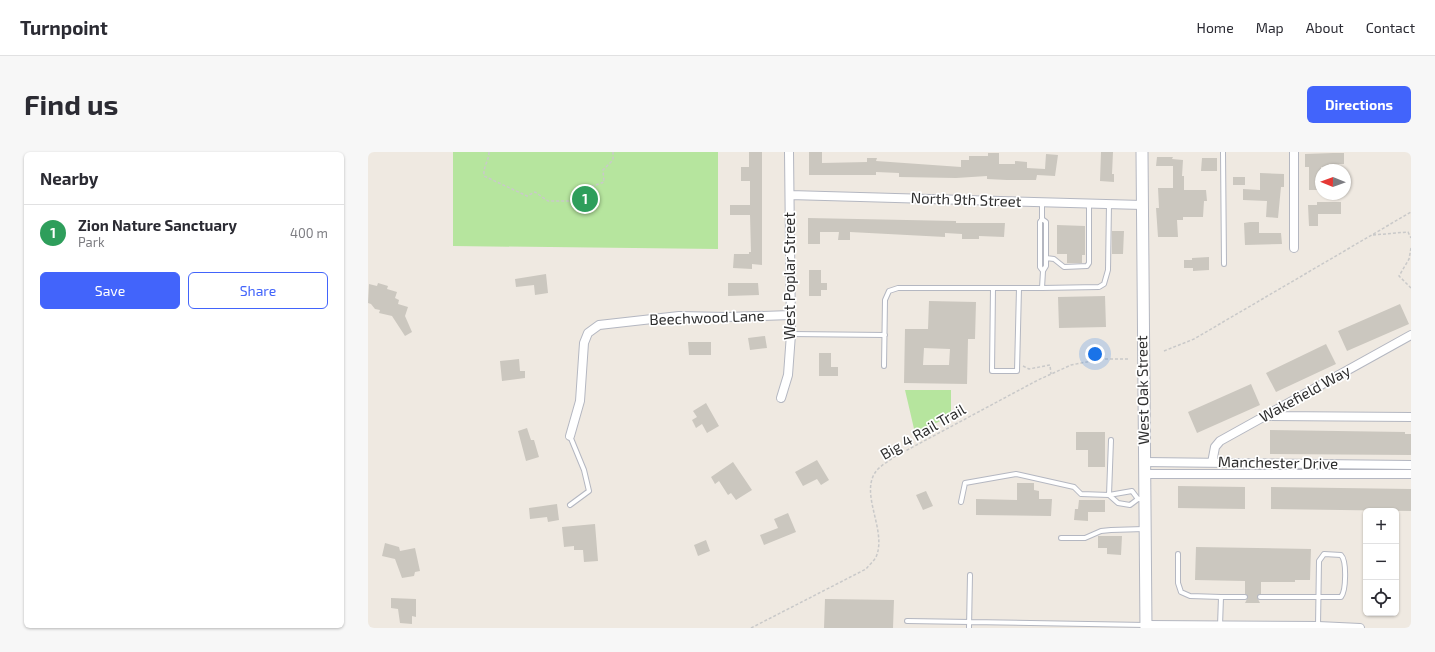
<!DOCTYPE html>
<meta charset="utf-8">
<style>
body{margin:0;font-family:"Exo 2",sans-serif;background:#f7f7f7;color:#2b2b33}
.controls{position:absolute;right:12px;bottom:12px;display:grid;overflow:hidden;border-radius:6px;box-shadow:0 1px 3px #0004}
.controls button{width:36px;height:36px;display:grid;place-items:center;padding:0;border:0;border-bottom:1px solid #e1e1e2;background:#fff;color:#2b2b33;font:20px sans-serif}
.compass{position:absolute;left:947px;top:12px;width:36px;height:36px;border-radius:50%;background:#fff;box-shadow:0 1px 3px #0004;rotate:271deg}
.you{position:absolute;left:727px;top:202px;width:14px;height:14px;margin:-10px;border:3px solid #fff;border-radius:50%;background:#1a73e8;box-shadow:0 0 0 6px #1a73e833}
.badge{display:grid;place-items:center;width:26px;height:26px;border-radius:50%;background:#4264fb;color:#fff;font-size:13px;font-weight:700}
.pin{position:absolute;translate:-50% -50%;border:2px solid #fff;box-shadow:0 1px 4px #0006}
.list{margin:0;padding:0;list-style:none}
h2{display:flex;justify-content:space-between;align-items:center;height:52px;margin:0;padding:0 16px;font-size:17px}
h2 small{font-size:13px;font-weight:400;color:#7c7c81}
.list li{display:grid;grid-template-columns:26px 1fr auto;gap:12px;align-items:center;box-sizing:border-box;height:56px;padding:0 16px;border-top:1px solid #e1e1e2}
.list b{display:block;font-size:15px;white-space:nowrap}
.list p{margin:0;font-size:13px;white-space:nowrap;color:#7c7c81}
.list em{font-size:13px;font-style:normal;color:#7c7c81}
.actions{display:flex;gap:8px;padding:12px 16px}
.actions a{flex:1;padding:9px 0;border:1px solid #4264fb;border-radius:6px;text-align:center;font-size:14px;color:#4264fb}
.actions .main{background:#4264fb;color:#fff}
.icon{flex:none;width:22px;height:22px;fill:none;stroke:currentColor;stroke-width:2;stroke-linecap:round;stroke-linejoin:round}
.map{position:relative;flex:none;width:1043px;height:476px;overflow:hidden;border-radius:6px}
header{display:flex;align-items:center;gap:24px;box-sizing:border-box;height:56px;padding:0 20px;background:#fff;border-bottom:1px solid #e1e1e2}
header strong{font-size:19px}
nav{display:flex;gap:22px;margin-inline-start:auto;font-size:14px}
.intro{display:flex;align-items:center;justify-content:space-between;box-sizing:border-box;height:96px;padding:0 24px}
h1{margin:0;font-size:28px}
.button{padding:10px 18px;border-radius:6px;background:#4264fb;color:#fff;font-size:14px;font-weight:700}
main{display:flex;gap:24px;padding:0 24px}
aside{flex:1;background:#fff;border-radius:6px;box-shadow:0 1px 3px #0004}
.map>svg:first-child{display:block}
.green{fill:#b6e59e}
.building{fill:#cbc7bf;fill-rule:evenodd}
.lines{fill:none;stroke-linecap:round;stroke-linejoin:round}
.service-casing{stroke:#b4b7c1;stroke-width:6}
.minor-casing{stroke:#b4b7c1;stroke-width:10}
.secondary-casing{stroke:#b4b7c1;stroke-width:13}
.path{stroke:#c9c9c9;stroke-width:1.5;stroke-dasharray:3 2;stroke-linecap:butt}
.service{stroke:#fff;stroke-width:4}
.minor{stroke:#fff;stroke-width:8}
.secondary{stroke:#fff;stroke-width:11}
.labels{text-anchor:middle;stroke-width:3.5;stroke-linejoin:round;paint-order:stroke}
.street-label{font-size:15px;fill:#2e2e2e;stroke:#fff}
</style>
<header>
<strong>Turnpoint</strong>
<nav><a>Home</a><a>Map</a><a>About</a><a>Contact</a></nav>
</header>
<div class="intro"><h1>Find us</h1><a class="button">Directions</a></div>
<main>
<aside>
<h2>Nearby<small></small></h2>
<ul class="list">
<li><span class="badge" style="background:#2e9e5b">1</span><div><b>Zion Nature Sanctuary</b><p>Park</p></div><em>400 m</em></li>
</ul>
<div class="actions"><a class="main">Save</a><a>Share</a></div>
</aside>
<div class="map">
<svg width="1043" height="476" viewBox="0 0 1043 476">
<rect width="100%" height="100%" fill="#efe9e1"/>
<path class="green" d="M 85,0 L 350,0 L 350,97 L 85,94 Z
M 537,238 L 583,238 L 583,264 L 547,281 Z"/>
<path class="building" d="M 381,0 L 394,0 L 394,113 L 384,112 L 384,117 L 365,116 L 366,102 L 381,102 L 381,100 L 383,100 L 382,63 L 362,63 L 362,53 L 382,53 L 382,29 L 373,29 L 373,15 L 381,15 Z
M 441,0 L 454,0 L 454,11 L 499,10 L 499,6 L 509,6 L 508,9 L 593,15 L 593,8 L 601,8 L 601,4 L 620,4 L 620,1 L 631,1 L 631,12 L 647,12 L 647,9 L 659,10 L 659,16 L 677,17 L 678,2 L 690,3 L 687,24 L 669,23 L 668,28 L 639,28 L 619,27 L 619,24 L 588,26 L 531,25 L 531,21 L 508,20 L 508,23 L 441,23 Z
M 733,0 L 745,0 L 744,22 L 746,22 L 746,30 L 732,29 Z
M 965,1 L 976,1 L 976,12 L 961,12 L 961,15 L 953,15 L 953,38 L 941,38 L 941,15 L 937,15 L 937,2 Z
M 789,5 L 805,5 L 804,7 L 815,8 L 814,24 L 816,24 L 816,38 L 838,38 L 839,49 L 836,49 L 835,65 L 815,65 L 815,68 L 809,68 L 810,85 L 790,85 L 788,56 L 791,56 L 790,36 L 805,36 L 805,14 L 788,14 Z
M 834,6 L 849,6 L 849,19 L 833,19 Z
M 892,21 L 916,22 L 916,35 L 913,35 L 910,66 L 898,65 L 899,49 L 875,48 L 875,37 L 892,38 Z
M 865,25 L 877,25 L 877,33 L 865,33 Z
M 949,50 L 973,50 L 973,62 L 950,62 L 950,74 L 941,74 L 940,53 L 949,53 Z
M 440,66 L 588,69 L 588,71 L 637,71 L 636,85 L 611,84 L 611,87 L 594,87 L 594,82 L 577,81 L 577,85 L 482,80 L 482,88 L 470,88 L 471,80 L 452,80 L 452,92 L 440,92 Z
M 882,70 L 891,70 L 891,81 L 913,81 L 914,92 L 877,93 L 876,71 Z
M 689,73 L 717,74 L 717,103 L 714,103 L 714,111 L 699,111 L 699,102 L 689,102 Z
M 744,79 L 756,79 L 755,102 L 744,102 Z
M 841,105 L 841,118 L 825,119 L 825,116 L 816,116 L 816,108 L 824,108 L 824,106 Z
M 441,118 L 453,118 L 453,131 L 459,131 L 459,138 L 453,138 L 453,144 L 441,144 Z
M 178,122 L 180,141 L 167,143 L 166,133 L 148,135 L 147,127 Z
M 10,131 L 20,134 L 19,137 L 29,140 L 27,146 L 31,148 L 30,152 L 40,155 L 37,164 L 44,180 L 37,184 L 24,164 L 11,161 L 12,158 L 7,157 L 3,152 L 0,151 L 1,132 L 9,134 Z
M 360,131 L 390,131 L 391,143 L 360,144 Z
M 737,144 L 738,175 L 691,176 L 690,145 Z
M 561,149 L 608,150 L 607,187 L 600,187 L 599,232 L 536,231 L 537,177 L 560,177 ZM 556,196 L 582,197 L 581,213 L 555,213 Z
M 1032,152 L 1041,172 L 979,199 L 970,179 Z
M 397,184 L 399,196 L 382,198 L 380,186 Z
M 320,190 L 343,190 L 343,203 L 321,203 Z
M 958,192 L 968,212 L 908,240 L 898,221 Z
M 451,201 L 463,201 L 463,215 L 470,215 L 470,224 L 451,224 Z
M 151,207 L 152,219 L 157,219 L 157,226 L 134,229 L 132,209 Z
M 883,232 L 892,253 L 829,281 L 820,260 Z
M 338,251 L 351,274 L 339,281 L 334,272 L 328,276 L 324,268 L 329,265 L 325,259 Z
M 159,276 L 163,288 L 166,288 L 171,305 L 158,309 L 150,279 Z
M 902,278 L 1037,280 L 1037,282 L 1043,282 L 1043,303 L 902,302 Z
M 708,280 L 737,280 L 737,315 L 720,315 L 720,298 L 708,298 Z
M 449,308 L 461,328 L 453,333 L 449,327 L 435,334 L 427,320 Z
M 365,310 L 384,338 L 368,348 L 363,341 L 360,343 L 351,329 L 347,332 L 343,325 Z
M 649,331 L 666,331 L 666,338 L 671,339 L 671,347 L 684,347 L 683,364 L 608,363 L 608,347 L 649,348 Z
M 810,334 L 877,335 L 877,357 L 810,356 Z
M 903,335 L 1043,337 L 1043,359 L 903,357 Z
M 558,339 L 565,354 L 555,358 L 548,343 Z
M 711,348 L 737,348 L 737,360 L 720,360 L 720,369 L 706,368 L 707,357 L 710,357 Z
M 189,352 L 191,368 L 180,370 L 179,365 L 162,367 L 161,356 Z
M 420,361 L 428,380 L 396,393 L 392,383 L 410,376 L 406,367 Z
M 227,372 L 230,409 L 216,410 L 215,398 L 206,398 L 206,394 L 196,395 L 194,375 Z
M 730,384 L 754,384 L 753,403 L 739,402 L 739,396 L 730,396 Z
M 338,388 L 342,399 L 330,404 L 326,393 Z
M 17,391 L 31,395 L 32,399 L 47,396 L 52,419 L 47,420 L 46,424 L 34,426 L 27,407 L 14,404 Z
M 828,395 L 943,397 L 942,428 L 927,428 L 927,430 L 893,430 L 893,442 L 889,445 L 892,451 L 877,451 L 880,445 L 877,442 L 877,429 L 827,428 Z
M 23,446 L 48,447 L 48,465 L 44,464 L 44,472 L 32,471 L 30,457 L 23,456 Z
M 457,447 L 526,448 L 525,476 L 456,476 Z"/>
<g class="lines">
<g class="service-casing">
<path id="service" d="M 855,0 L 856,112
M 674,51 L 674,67
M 678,106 L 686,107 L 696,115 L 719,114 L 721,111 L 721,51
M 625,136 L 624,219 L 649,219 L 651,136
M 674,136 L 731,135 L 736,132 L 740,118 L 741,52
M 423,182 L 517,183
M 516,214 L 517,148 L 521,139 L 530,136 L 674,136 L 675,119 L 672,115 L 672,70 L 674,67 L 678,70 L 678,114 L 675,119
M 202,284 L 216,318 L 221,339 L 202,353
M 770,347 L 764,339 L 741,343 L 750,351 L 762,353 L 770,347 L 776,347
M 593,350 L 597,331 L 648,322 L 706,335 L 713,342 L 741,343 L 743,288
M 693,386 L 717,386 L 733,379 L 743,378 L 776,377
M 810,402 L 810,431 L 813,440 L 822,444 L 853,445
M 892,445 L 973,445 C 978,439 979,409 973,403 L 956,402 L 951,409 L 950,474
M 539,469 L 778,473
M 852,474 L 853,445 L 877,445
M 601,476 L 602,423"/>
</g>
<g class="minor-casing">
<path id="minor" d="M 422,43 L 774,53
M 926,96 L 926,0
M 413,246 L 420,223 L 423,182 L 421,0
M 899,264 L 1043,265
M 202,284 L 212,249 L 216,191 L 220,181 L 231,173 L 311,164 L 359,165 L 423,163
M 776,310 L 1043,313
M 844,311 L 847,295 L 852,289 L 1043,183
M 777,322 L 1043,322
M 778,473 L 950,474 L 992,476"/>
</g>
<g class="secondary-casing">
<path id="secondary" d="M 774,0 L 778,476"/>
</g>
<path class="path" d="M 121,0 C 121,9 115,14 116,24 L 159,44 L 167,40 L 180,49 L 202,49 L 212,39 L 236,30 L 235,18 L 245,8 L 245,0
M 1005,83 L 1040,80 L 1043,86
M 1043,96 L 1041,107 L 1031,124 L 1043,136
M 796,199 L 826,187 L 1043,60
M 655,214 L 661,217 L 682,213 L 683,222
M 383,476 L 498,417 C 501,413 506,409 508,405 C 520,378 489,339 510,317 C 515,312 522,308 528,304 L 670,228 L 703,213 L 734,207 L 761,207"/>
<use href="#service" class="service"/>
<use href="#minor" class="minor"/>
<use href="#secondary" class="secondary"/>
</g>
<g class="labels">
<g class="street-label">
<text transform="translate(598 48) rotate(2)" y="5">North 9th Street</text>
<text transform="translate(422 124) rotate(-90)" y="5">West Poplar Street</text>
<text transform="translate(339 166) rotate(-2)" y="5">Beechwood Lane</text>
<text transform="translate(775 238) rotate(-91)" y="5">West Oak Street</text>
<text transform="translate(937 242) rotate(-29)" y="5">Wakefield Way</text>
<text transform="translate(555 280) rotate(-30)" y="5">Big 4 Rail Trail</text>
<text transform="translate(910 311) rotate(1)" y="5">Manchester Drive</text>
</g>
</g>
</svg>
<div class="controls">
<button>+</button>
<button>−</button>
<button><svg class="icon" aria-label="locate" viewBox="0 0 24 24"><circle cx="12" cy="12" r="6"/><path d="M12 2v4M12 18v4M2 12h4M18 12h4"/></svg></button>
</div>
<svg class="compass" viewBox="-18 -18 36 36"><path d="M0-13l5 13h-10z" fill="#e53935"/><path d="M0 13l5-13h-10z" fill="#7c7c81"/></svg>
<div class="you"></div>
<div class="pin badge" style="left:217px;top:47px;background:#2e9e5b">1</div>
</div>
</main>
